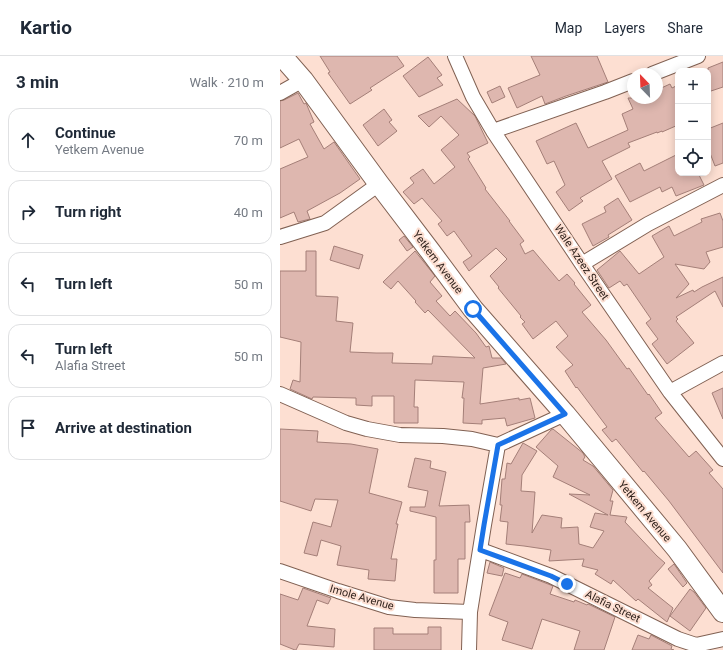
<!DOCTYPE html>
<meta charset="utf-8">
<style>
body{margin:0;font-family:Roboto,sans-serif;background:#f2f2f3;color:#1f2937}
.controls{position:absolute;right:12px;top:12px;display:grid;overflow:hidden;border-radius:8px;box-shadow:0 2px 10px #0003}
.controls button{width:36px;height:36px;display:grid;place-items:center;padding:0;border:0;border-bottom:1px solid #e0e1e3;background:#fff;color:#1f2937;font:20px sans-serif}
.compass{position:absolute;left:347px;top:12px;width:36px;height:36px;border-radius:50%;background:#fff;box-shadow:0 2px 10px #0003;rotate:337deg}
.stop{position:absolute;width:12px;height:12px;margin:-9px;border:3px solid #1a73e8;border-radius:50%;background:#fff}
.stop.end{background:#1a73e8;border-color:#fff;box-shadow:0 1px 4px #0008}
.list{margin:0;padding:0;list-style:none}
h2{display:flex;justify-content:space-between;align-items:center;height:52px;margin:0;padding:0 16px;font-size:17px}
h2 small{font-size:13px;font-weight:400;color:#747a83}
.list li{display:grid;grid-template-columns:26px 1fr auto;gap:12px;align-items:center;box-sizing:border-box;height:64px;margin:0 8px 8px;padding:0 8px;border:1px solid #e0e1e3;border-radius:12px}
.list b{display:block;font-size:15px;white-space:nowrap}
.list p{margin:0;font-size:13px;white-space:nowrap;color:#747a83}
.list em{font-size:13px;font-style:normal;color:#747a83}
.icon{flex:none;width:22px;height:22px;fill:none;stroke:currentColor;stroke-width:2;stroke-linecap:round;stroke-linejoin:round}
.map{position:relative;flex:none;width:443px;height:594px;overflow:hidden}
header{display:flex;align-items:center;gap:24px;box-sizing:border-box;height:56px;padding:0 20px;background:#fff;border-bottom:1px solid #e0e1e3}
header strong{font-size:19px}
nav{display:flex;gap:22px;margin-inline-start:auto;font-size:14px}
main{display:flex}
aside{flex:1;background:#fff}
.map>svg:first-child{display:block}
.building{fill:#deb7af;stroke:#a47f78}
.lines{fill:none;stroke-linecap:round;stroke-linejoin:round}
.street-casing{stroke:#816153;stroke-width:16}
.secondary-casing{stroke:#816153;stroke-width:22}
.street{stroke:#fff;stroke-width:14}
.secondary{stroke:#fff;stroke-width:20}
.route{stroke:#1a73e8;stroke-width:5}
.labels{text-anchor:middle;stroke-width:4;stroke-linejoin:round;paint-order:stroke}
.street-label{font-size:11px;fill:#32241e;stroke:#fddfd2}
</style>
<header>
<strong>Kartio</strong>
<nav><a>Map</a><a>Layers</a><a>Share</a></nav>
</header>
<main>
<aside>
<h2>3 min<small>Walk · 210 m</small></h2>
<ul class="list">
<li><svg class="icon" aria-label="ahead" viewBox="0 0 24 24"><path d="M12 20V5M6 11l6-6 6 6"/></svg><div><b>Continue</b><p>Yetkem Avenue</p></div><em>70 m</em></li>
<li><svg class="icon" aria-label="right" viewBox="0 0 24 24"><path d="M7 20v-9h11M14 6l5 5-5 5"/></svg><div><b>Turn right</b></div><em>40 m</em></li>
<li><svg class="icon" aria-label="left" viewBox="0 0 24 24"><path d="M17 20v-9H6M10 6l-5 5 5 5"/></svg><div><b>Turn left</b></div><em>50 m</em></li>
<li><svg class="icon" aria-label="left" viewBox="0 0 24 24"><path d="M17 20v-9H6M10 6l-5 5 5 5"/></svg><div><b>Turn left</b><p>Alafia Street</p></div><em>50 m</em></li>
<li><svg class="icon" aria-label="arrive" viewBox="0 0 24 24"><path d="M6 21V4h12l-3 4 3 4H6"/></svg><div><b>Arrive at destination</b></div></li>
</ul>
</aside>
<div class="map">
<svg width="443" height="594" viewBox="0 0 443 594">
<rect width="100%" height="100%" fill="#fddfd2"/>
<path class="building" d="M 40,0 L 117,0 L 124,10 L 90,32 L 92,34 L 70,48 L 48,17 L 50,16 Z
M 251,0 L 317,0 L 328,26 L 286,40 L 265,48 L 262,40 L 237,52 L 228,32 L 260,19 Z
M 148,1 L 162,19 L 157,22 L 163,29 L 139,41 L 123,20 Z
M 443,6 L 443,31 L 428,36 L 428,12 Z
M 390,28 L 392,32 L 398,29 L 398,69 L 382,76 L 382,75 L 377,77 L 377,76 L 348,87 L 350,91 L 322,105 L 332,123 L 300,142 L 303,145 L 289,155 L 276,136 L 285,129 L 274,105 L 267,108 L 256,85 L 296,67 L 308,92 L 348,74 L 342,58 L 353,53 L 348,42 L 377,42 L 377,34 Z
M 220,30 L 225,41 L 212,47 L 207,36 Z
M 18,37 L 24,48 L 26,47 L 34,66 L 30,68 L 44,93 L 54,86 L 80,123 L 60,137 L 27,155 L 30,163 L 18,166 L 14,156 L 0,162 L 0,113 L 28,101 L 19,83 L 0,92 L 0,45 L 4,44 Z
M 177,43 L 195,60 L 208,87 L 187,97 L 190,101 L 188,103 L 206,132 L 205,133 L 230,165 L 229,165 L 244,185 L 240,188 L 245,198 L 253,194 L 279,225 L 287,218 L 295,227 L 294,228 L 311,249 L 302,256 L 326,284 L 347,313 L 349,312 L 368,339 L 369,338 L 382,357 L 375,362 L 409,401 L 416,395 L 433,414 L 429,417 L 443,433 L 443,517 L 389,445 L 364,415 L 363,416 L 336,383 L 332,386 L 322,374 L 327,371 L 297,331 L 296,332 L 285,315 L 293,309 L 276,291 L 288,280 L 276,265 L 253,283 L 242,268 L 245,266 L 240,261 L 241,260 L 218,232 L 219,231 L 210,220 L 227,203 L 216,192 L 189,215 L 183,206 L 192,200 L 174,175 L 167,180 L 158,168 L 162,165 L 142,142 L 134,148 L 123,136 L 134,127 L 130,122 L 143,113 L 154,128 L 175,111 L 161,94 L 179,79 L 161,60 L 149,71 L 138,60 Z
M 104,53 L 112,64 L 109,66 L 117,75 L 98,90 L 83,69 Z
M 443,67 L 443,107 L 435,110 L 428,92 L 428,73 Z
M 398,98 L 398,117 L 418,117 L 424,129 L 396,140 L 392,131 L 382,136 L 380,131 L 350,146 L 335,120 L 360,107 L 364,115 Z
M 338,142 L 352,164 L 328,179 L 329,181 L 313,190 L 302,168 L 326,156 L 324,151 Z
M 440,157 L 443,165 L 443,191 L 426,196 L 430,206 L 424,213 L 395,208 L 409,228 L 396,242 L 413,234 L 414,236 L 422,231 L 443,221 L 443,251 L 435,235 L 396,261 L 398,263 L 396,265 L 414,287 L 387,308 L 372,288 L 378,283 L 366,267 L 371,263 L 347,228 L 344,230 L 340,225 L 329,232 L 317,214 L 340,195 L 359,218 L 384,201 L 372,180 L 389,170 L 394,180 L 422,166 L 421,163 Z
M 124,180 L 133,191 L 127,195 L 119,184 Z
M 54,190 L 83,199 L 79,213 L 50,204 Z
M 26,195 L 36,195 L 36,240 L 58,241 L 56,265 L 73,267 L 70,296 L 96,297 L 113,297 L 112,307 L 152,308 L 153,300 L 195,302 L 148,254 L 145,257 L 135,246 L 136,245 L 118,225 L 111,233 L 103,226 L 135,195 L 155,220 L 150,226 L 162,240 L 156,245 L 170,260 L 175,255 L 196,277 L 206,291 L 209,290 L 212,302 L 221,302 L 226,308 L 203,312 L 200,348 L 239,342 L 239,344 L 250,342 L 255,362 L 227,370 L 225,362 L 202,364 L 202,368 L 183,367 L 184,342 L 182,342 L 184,326 L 135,324 L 134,351 L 138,351 L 138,367 L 114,367 L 114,340 L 92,340 L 92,350 L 76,349 L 76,342 L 33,341 L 32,343 L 10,333 L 13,324 L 20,326 L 21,286 L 0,281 L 0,215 L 26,215 Z
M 443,332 L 443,363 L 432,337 Z
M 0,373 L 38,375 L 37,386 L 71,388 L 98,393 L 89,437 L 122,446 L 116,468 L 118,468 L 111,503 L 117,503 L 115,525 L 88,523 L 89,514 L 57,509 L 61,490 L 41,484 L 37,500 L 24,497 L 33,466 L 51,471 L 58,444 L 35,443 L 31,455 L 0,445 Z
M 273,373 L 303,397 L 305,401 L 303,404 L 313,410 L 333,434 L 330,445 L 333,445 L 330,459 L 347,461 L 345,466 L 377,500 L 385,507 L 369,525 L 372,529 L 368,532 L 393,552 L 387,566 L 358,543 L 356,545 L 333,524 L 331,528 L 315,518 L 318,514 L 302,510 L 304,503 L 269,505 L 271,494 L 244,490 L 226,488 L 228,466 L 220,465 L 222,449 L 220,449 L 222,423 L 225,423 L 227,407 L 231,408 L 243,387 L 257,395 L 242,419 L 241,435 L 255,436 L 252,477 L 262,459 L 282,462 L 281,472 L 298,471 L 299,488 L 313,492 L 324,475 L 310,471 L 315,457 L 328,459 L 289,438 L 310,439 L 273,421 L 278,410 L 256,391 L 271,374 Z
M 135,402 L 151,405 L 150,412 L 166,416 L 159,450 L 189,449 L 190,466 L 185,466 L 185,503 L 178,503 L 178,537 L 154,537 L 154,504 L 156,504 L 156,461 L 130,455 L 130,451 L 145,451 L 148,435 L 128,431 Z
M 210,506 L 224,512 L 222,520 L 207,517 Z
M 394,508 L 407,527 L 403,531 L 388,513 Z
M 225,517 L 240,522 L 242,518 L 268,528 L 273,530 L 270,538 L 294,546 L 295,544 L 307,549 L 308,548 L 335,561 L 324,594 L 294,594 L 300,575 L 262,563 L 252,593 L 222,584 L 228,566 L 209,559 Z
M 23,532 L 51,542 L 48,548 L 37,544 L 27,570 L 55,573 L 54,591 L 19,588 L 16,594 L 15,594 L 0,588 L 0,538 L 18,544 Z
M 410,533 L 414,536 L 426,552 L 410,575 L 390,560 Z
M 148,571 L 161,571 L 161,594 L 94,594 L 94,572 L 113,572 L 113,578 L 148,578 Z
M 358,579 L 369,583 L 371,579 L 392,590 L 391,593 L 394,594 L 352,594 Z"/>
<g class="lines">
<g class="street-casing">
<path id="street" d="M 175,0 L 193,41 L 213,75 L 302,208 L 390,336 L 443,403
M 372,18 L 418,0
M 0,37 L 23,24
M 213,75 L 325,36 L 353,25
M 0,181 L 45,167 L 99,128
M 302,208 L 368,168 L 443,129
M 390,336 L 443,307
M 0,338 L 66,367 L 87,373 L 120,379 L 163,380 L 192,383 L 218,389
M 201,494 L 271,520 L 398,583 L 416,589 L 443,583
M 0,515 L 58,535 L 109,551 L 135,554 L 190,556
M 189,594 L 190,556 L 204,469 L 218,389 L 285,358"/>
</g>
<g class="secondary-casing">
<path id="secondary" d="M 2,0 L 23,24 L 99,128 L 150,195 L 193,253 L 285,358 L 397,493 L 443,556"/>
</g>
<use href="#street" class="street"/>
<use href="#secondary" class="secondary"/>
</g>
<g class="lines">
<path class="route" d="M 193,253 L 285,358 L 218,389 L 204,469 L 200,494 L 271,520 L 287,528"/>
</g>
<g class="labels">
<g class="street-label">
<text transform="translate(158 206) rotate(53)" y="4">Yetkem Avenue</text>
<text transform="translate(302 206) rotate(56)" y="4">Wale Azeez Street</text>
<text transform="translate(365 455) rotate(50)" y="4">Yetkem Avenue</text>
<text transform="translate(82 541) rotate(16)" y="4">Imole Avenue</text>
<text transform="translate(333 550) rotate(26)" y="4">Alafia Street</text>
</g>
</g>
</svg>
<div class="controls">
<button>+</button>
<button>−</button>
<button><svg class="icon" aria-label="locate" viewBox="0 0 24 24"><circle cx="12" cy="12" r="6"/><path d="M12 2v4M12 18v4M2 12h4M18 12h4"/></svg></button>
</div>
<svg class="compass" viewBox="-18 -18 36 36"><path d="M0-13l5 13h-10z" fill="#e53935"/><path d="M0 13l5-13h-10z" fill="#747a83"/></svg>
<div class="stop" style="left:193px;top:253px"></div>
<div class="stop end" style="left:287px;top:528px"></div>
</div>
</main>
